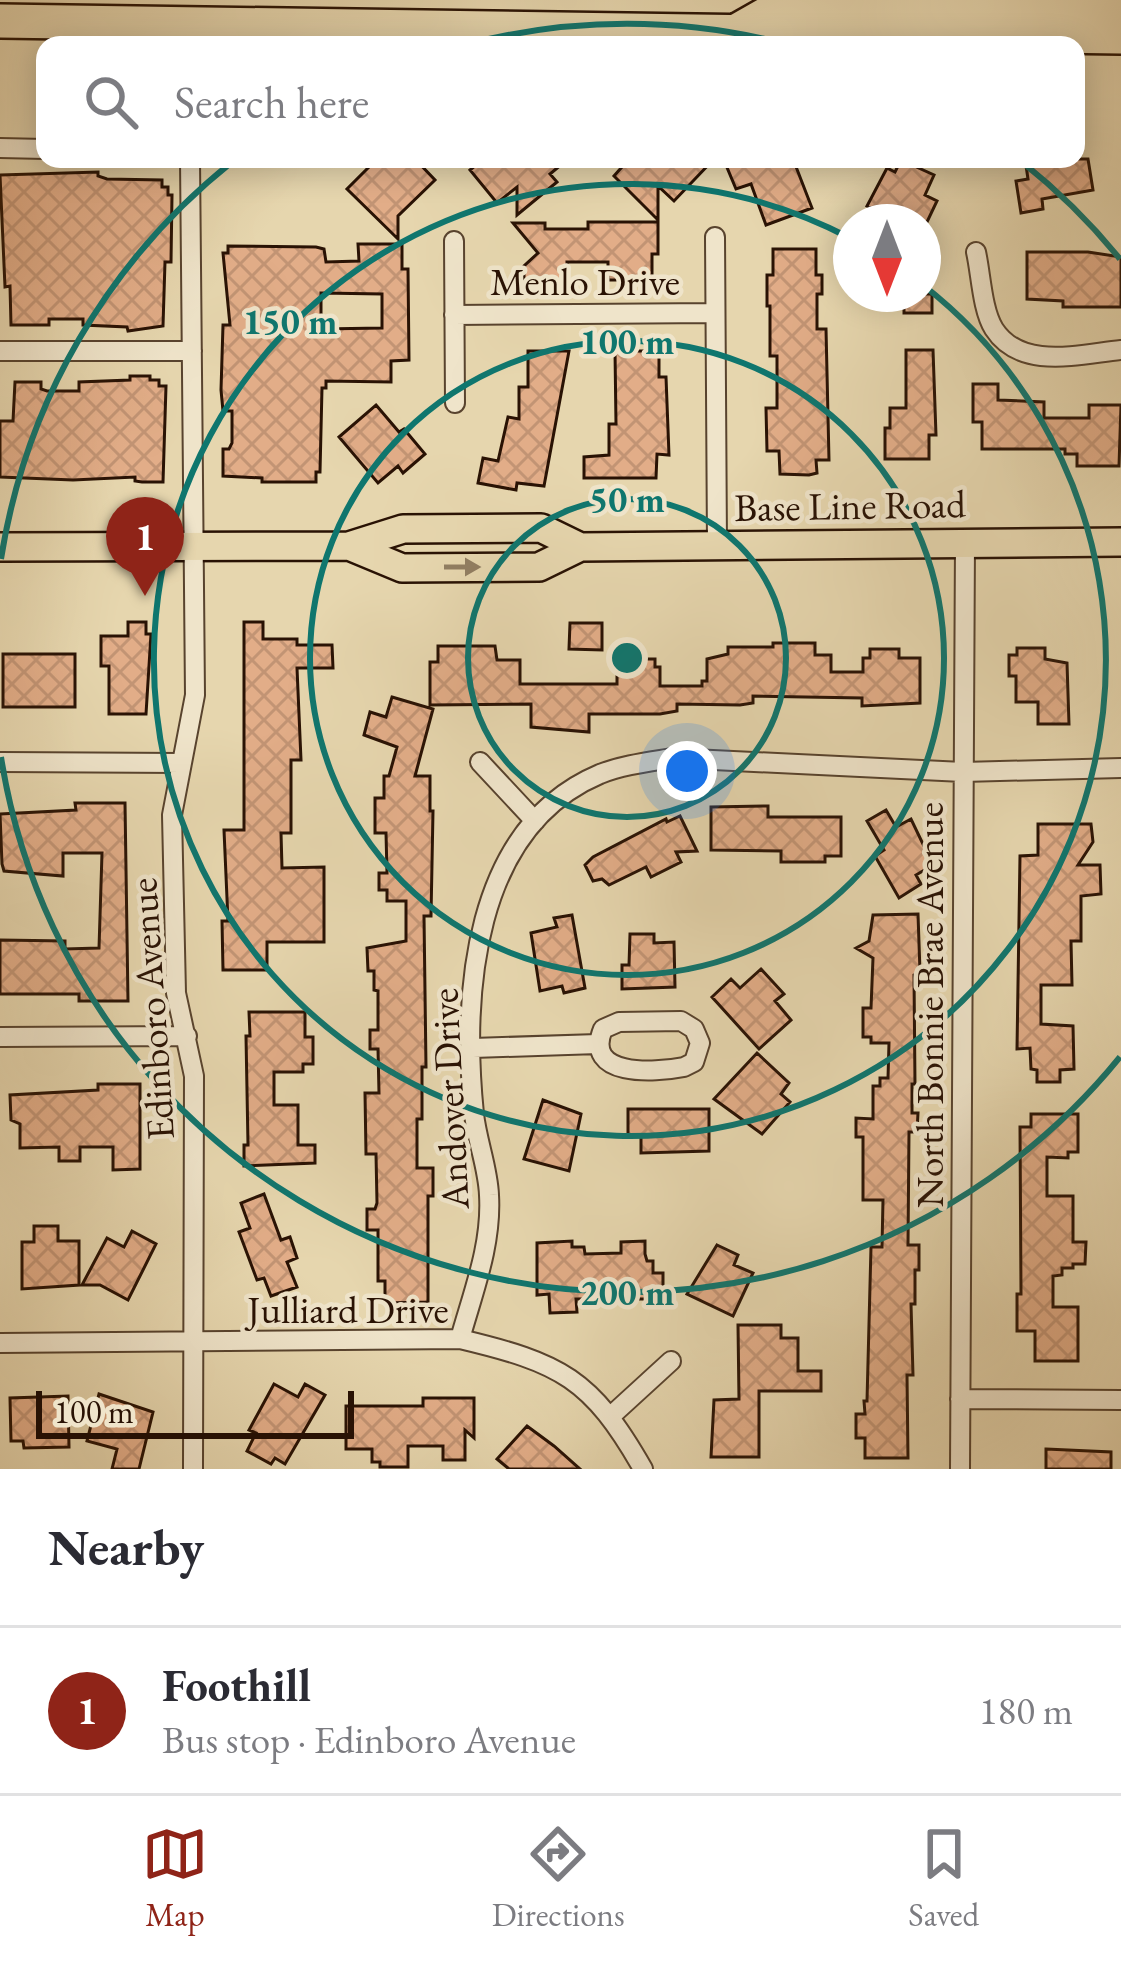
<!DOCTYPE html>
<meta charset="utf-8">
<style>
body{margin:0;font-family:"EB Garamond",serif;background:#f2f2f3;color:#2b2b33}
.compass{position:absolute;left:833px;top:204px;width:108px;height:108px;border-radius:50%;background:#fff;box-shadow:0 6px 30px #0003;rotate:180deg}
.scale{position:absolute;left:36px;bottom:30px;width:318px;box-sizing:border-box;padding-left:12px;border:6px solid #291204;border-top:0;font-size:33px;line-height:42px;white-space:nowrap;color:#291204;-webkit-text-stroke:9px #efe4ca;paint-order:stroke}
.you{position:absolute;left:687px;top:771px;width:42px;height:42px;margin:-30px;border:9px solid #fff;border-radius:50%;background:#1a73e8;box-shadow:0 0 0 18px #1a73e833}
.badge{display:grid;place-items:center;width:78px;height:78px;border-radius:50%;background:#8f2418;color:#fff;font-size:39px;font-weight:700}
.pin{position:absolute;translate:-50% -99px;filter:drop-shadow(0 3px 6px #0008)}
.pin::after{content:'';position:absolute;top:63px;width:42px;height:36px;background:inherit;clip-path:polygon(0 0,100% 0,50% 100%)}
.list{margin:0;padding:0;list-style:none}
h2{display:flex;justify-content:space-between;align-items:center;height:156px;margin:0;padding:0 48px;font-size:51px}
h2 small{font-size:39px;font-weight:400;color:#7c7c81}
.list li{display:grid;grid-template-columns:78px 1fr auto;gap:36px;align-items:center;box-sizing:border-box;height:168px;padding:0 48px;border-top:3px solid #e1e1e2}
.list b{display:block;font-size:45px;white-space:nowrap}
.list p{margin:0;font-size:39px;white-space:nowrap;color:#7c7c81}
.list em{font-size:39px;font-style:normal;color:#7c7c81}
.icon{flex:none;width:66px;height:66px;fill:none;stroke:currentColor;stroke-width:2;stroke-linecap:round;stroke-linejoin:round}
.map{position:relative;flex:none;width:1121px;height:1469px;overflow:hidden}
.search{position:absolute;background:#fff;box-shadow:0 6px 30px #0003;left:36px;right:36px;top:36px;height:132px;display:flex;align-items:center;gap:30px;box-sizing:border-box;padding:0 42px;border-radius:24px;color:#7c7c81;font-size:45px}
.sheet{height:324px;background:#fff}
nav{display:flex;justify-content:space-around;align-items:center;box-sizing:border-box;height:168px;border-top:3px solid #e1e1e2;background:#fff;font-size:33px;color:#7c7c81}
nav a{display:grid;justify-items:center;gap:6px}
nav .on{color:#8f2418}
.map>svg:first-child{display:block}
.building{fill:url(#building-cross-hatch);stroke:#291204;stroke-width:3;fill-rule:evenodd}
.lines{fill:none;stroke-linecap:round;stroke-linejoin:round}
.minor-casing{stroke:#58432e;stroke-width:22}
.primary-casing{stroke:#291204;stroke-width:32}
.motorway-casing{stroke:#291204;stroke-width:38}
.minor{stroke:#efe4ca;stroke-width:18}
.primary{stroke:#e6d6ae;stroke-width:27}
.motorway{stroke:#e6d6ae;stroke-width:33}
.oneway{fill:#917e62}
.ring{fill:none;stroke:#0f766e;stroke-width:6}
.labels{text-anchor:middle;stroke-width:9;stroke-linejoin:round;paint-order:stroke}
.street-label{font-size:39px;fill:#291204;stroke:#efe4ca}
.centre{fill:#0f766e;stroke:#efe4ca;stroke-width:6}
.ring-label{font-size:36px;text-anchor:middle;font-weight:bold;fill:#0f766e;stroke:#efe4ca;stroke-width:9;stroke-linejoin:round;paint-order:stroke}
</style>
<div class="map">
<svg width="1121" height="1469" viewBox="0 0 1121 1469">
<defs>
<pattern id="building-cross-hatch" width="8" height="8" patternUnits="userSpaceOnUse" patternTransform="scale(3)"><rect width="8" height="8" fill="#e2ad88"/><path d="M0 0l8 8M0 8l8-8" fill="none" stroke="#c29474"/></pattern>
</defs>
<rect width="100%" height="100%" fill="#e6d6ae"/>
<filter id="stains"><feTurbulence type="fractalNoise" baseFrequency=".00167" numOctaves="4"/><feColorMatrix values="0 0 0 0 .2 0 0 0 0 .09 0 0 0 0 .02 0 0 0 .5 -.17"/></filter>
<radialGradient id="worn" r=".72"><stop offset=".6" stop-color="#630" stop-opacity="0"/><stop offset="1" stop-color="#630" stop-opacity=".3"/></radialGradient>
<path class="building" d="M 377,159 L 415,159 L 435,180 L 398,216 L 398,239 L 347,189 Z
M 483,159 L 568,159 L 550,174 L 557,182 L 517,215 L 517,187 L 497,203 L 470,170 Z
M 629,159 L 714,159 L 674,201 L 658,186 L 658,220 L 614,176 Z
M 742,159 L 793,159 L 812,208 L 766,225 L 751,184 L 736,189 L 726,165 Z
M 1025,159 L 1088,159 L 1093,190 L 1042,199 L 1043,209 L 1021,213 L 1016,181 L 1028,179 Z
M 901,160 L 934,175 L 925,195 L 937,201 L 927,222 L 902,222 L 867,206 L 887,168 L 895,172 Z
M 98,172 L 98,176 L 107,179 L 162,180 L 162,187 L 168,187 L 168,195 L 172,195 L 171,262 L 165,262 L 163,326 L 128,331 L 127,327 L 83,325 L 83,319 L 49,319 L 49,325 L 11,325 L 10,286 L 5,287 L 0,175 Z
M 588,222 L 658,222 L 658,254 L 652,254 L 652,280 L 608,280 L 608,262 L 567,262 L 568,281 L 524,281 L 524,266 L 538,253 L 513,223 L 545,223 L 545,229 L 588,229 Z
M 358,244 L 402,244 L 402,269 L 408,269 L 409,360 L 391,361 L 391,382 L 326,381 L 326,388 L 322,388 L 320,472 L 316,472 L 316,482 L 262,482 L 262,478 L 223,476 L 223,449 L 229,449 L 232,443 L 232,411 L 223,411 L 221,390 L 223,325 L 230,325 L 223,253 L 228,253 L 228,246 L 316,247 L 324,249 L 326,262 L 359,261 ZM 321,293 L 382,294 L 382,328 L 321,329 Z
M 773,249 L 816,249 L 816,275 L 822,275 L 822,294 L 817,294 L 817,329 L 826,329 L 829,460 L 816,460 L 817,473 L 809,475 L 780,474 L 779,451 L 767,451 L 766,408 L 777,408 L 777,356 L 770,356 L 770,306 L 767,306 L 767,275 L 773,275 Z
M 1027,252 L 1088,252 L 1121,257 L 1121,307 L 1063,307 L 1063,301 L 1027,299 Z
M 904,294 L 932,294 L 932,313 L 904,313 Z
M 906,350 L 933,350 L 936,435 L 929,435 L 929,459 L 885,459 L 885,428 L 890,428 L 890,408 L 906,408 Z
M 528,351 L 569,351 L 544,486 L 517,483 L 516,490 L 478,483 L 483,458 L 498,461 L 508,417 L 519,419 L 519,387 L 528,387 Z
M 615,351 L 659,351 L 659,377 L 666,377 L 669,455 L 657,454 L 656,478 L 584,478 L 584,457 L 609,455 L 609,424 L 616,424 Z
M 130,376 L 150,376 L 150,380 L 159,380 L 159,386 L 166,386 L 163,482 L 142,482 L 135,481 L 135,477 L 73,480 L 0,477 L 0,421 L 13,421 L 15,382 L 41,382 L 41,389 L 47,391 L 79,391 L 79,382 L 130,380 Z
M 973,384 L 998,384 L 998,400 L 1044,402 L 1044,418 L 1089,418 L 1089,405 L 1121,405 L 1119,466 L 1077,466 L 1077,454 L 1065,454 L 1065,449 L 982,449 L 982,422 L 973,422 Z
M 376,405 L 399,432 L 404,429 L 425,454 L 403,473 L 398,466 L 378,483 L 339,437 Z
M 128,622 L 146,622 L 146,634 L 151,634 L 146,714 L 109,714 L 109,666 L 101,666 L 101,636 L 128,636 Z
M 244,622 L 263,622 L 263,639 L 297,639 L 297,645 L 332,645 L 333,668 L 297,668 L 301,760 L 291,760 L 291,833 L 281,833 L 282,868 L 324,867 L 324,942 L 267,942 L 267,970 L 223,970 L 222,921 L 228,921 L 224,830 L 244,830 Z
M 570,623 L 602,623 L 602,650 L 569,649 Z
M 773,643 L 815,643 L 815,655 L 831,655 L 831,672 L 863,672 L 863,658 L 870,658 L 870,649 L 899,649 L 899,658 L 920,658 L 920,703 L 862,706 L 862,698 L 753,696 L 753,703 L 740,705 L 677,704 L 677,711 L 660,714 L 589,714 L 589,732 L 531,727 L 531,704 L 430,705 L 430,662 L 438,662 L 438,646 L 495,646 L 497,660 L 520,660 L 520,684 L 617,684 L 617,667 L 636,667 L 636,659 L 655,659 L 655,667 L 660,667 L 660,686 L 702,686 L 702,681 L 707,681 L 707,659 L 728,654 L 728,647 L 773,647 Z
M 1017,648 L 1045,648 L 1045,659 L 1067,663 L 1069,724 L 1038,724 L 1038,702 L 1016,702 L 1016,676 L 1009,676 L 1009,655 L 1017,655 Z
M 3,654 L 75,654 L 75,707 L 3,707 Z
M 392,697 L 433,709 L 415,776 L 430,776 L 430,811 L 433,811 L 431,916 L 424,916 L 426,1067 L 422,1067 L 422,1119 L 417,1119 L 417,1168 L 433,1168 L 433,1196 L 428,1196 L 428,1302 L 385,1303 L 385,1281 L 378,1281 L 378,1230 L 367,1230 L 367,1209 L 375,1209 L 377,1203 L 376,1154 L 366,1154 L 365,1093 L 379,1093 L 378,1049 L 370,1049 L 370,1030 L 378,1030 L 378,991 L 374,990 L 374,971 L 368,971 L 367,948 L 406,941 L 406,901 L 387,901 L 387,890 L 379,890 L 379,873 L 387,873 L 386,833 L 375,833 L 375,798 L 384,798 L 384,776 L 389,776 L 397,747 L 364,735 L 370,712 L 386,717 Z
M 75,803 L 125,803 L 128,1001 L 79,1001 L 79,994 L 0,994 L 0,940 L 65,941 L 65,949 L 99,948 L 102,853 L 63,853 L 63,876 L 4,871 L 2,864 L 0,814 L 76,810 Z
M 768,806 L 768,817 L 841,817 L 841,856 L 825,856 L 825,862 L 781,862 L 781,851 L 711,850 L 711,807 Z
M 886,810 L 896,827 L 911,819 L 933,865 L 916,875 L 921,884 L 899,898 L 875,856 L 884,850 L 867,821 Z
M 680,816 L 697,851 L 676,852 L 681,862 L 651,877 L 646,867 L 609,885 L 602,879 L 593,881 L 585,865 L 593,857 L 666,819 L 667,822 Z
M 1038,824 L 1091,824 L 1093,842 L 1078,865 L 1100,865 L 1101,894 L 1081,896 L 1081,941 L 1071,941 L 1072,985 L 1041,985 L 1041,1024 L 1073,1026 L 1074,1069 L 1060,1070 L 1060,1082 L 1037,1082 L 1037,1070 L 1031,1069 L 1030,1048 L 1017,1049 L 1020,856 L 1038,855 Z
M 918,914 L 920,972 L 914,975 L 915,1084 L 912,1084 L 912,1113 L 918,1113 L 917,1132 L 909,1132 L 908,1245 L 919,1245 L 919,1270 L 915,1270 L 915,1304 L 911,1304 L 913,1375 L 907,1375 L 908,1458 L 865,1458 L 865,1438 L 856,1438 L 856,1414 L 865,1414 L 864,1401 L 867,1401 L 871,1247 L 882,1247 L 883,1200 L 863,1200 L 863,1137 L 856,1137 L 856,1118 L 873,1119 L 873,1086 L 880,1086 L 880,1078 L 888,1078 L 889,1043 L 871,1043 L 871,1037 L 863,1037 L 863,1008 L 871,1008 L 873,958 L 856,948 L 869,941 L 873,915 Z
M 572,915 L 585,988 L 564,993 L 562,986 L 540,991 L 531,933 L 557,927 L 554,918 Z
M 630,934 L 654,934 L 654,943 L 674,942 L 675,987 L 622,989 L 622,965 L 629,965 Z
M 761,969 L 784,994 L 775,1001 L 791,1020 L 759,1049 L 712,997 L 731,979 L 740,988 Z
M 249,1012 L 305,1012 L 305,1037 L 313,1037 L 313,1064 L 303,1064 L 303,1072 L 274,1072 L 274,1105 L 298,1105 L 298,1145 L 315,1145 L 315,1163 L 244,1166 L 244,1145 L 248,1145 L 246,1036 L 250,1036 Z
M 757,1053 L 789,1083 L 781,1094 L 790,1102 L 762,1134 L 714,1099 Z
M 98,1084 L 140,1084 L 140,1169 L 113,1170 L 113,1147 L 80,1147 L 80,1161 L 59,1161 L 59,1147 L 20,1148 L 20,1124 L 11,1120 L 10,1095 L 98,1090 Z
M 543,1100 L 581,1114 L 569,1171 L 524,1159 Z
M 628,1109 L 709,1109 L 709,1151 L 641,1153 L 641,1135 L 628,1135 Z
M 1031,1114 L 1078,1114 L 1078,1152 L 1068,1152 L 1068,1158 L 1047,1157 L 1047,1196 L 1073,1196 L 1073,1242 L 1086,1242 L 1085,1264 L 1073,1264 L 1073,1268 L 1062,1268 L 1062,1275 L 1053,1276 L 1053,1307 L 1078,1307 L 1078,1361 L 1035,1361 L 1035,1331 L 1017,1331 L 1017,1294 L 1021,1294 L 1020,1127 L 1031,1127 Z
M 264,1194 L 281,1240 L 290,1237 L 297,1258 L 287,1262 L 297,1287 L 271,1296 L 264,1278 L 257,1280 L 239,1232 L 250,1228 L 241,1203 Z
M 34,1226 L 58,1226 L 58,1241 L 79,1241 L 79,1285 L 22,1289 L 22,1242 L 34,1242 Z
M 132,1231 L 156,1244 L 128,1300 L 100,1285 L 82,1285 L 107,1238 L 124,1247 Z
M 572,1241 L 572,1247 L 584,1247 L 585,1254 L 621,1253 L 621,1242 L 645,1241 L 645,1254 L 647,1261 L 653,1261 L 653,1273 L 663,1273 L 663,1299 L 576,1299 L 577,1312 L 550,1313 L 549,1294 L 537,1295 L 537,1243 Z
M 717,1245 L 738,1255 L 734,1265 L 753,1273 L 733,1316 L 687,1294 Z
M 738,1325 L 781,1325 L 781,1338 L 798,1338 L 798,1371 L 821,1371 L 821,1391 L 759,1391 L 759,1457 L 711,1457 L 714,1400 L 739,1399 Z
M 274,1384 L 298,1397 L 305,1384 L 325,1395 L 285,1464 L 275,1458 L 271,1464 L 247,1451 L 256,1433 L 249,1430 Z
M 99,1394 L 153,1412 L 139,1469 L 112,1469 L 117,1449 L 87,1441 Z
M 68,1396 L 69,1447 L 24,1448 L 23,1441 L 11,1441 L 10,1398 Z
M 423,1398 L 474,1398 L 474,1438 L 465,1430 L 465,1460 L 443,1460 L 443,1446 L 408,1446 L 408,1467 L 380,1467 L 380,1462 L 372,1462 L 372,1449 L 346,1449 L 346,1406 L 423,1406 Z
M 527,1426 L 554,1446 L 580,1469 L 509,1469 L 497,1459 Z
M 1046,1449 L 1111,1452 L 1111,1469 L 1046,1469 Z"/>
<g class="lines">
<g class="minor-casing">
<path id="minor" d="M 0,148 L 45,149
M 190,159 L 195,695 L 172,815 L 176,993 L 194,1076 L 193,1469
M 715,237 L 717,545
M 454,241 L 455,403
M 976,252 C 981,274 982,310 994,329 C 1021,371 1080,354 1121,350
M 454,315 L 715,313
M 0,351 L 192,351
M 0,762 L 182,763
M 480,762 L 535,821
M 681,1021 L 694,1029 L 700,1043 L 694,1062 L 684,1067 C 654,1073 583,1077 603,1029 L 619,1022 Z
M 0,1037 L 187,1036
M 473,1048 L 598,1044
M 460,1339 C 473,1292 492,1245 489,1195 C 488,1168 477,1141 474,1114 C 462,995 472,828 600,774 C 623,765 648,762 672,758 L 963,772 L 1121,768
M 0,1343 L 460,1339 C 561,1363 591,1378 643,1469
M 960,1399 L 1121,1400
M 612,1415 L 671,1361
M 960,1469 L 965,542"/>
</g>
<g class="primary-casing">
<path id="primary" d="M 349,546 L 402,568 L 539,567 L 580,547 L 1121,542
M 0,547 L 349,546 L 403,529 L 541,528 L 580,547"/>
</g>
<g class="motorway-casing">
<path id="motorway" d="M 0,21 L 1121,37
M 736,31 L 782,5 L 1121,10"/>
</g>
<use href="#minor" class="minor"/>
<use href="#primary" class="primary"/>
<use href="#motorway" class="motorway"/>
</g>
<defs><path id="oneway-solid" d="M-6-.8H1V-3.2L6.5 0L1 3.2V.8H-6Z" transform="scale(3)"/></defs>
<use class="oneway" href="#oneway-solid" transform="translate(462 567)"/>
<g class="ring">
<circle cx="627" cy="658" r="159"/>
<circle cx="627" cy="658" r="317"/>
<path d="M923 285A476 476 0 1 1 850 238"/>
<path d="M1120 1057A634 634 0 0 1 1 757M1 559A634 634 0 0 1 232 162M468 44A634 634 0 0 1 786 44M1022 162A634 634 0 0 1 1120 259"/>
</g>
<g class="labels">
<g class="street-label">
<text x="585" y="295">Menlo Drive</text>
<text transform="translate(850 505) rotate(-1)" y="14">Base Line Road</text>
<text transform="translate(929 1005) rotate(-90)" y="14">North Bonnie Brae Avenue</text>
<text transform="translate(151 1009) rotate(-94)" y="14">Edinboro Avenue</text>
<text transform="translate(449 1099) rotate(-93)" y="14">Andover Drive</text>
<text x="348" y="1323">Julliard Drive</text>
</g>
</g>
<circle cx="627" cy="658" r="18" class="centre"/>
<g class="ring-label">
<text x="290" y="334">150 m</text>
<text x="627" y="354">100 m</text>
<text x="627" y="512">50 m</text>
<text x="627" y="1305">200 m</text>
</g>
<rect width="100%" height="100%" filter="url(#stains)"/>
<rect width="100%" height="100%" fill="url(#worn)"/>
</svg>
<svg class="compass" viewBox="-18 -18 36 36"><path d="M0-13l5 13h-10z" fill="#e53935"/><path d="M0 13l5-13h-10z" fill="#7c7c81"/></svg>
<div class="scale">100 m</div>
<div class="you"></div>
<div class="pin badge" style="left:145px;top:596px">1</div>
<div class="search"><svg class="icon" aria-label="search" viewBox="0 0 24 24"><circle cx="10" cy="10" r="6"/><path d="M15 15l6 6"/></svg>Search here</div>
</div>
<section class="sheet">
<h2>Nearby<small></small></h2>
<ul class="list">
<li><span class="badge">1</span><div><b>Foothill</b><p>Bus stop · Edinboro Avenue</p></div><em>180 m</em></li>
</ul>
</section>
<nav>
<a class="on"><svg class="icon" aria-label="map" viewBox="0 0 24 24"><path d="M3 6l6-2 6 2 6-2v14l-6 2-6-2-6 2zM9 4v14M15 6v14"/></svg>Map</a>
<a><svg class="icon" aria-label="directions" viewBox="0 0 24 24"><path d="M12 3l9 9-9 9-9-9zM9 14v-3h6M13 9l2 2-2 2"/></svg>Directions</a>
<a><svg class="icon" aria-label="saved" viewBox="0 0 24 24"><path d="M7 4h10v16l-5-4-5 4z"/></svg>Saved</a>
</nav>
